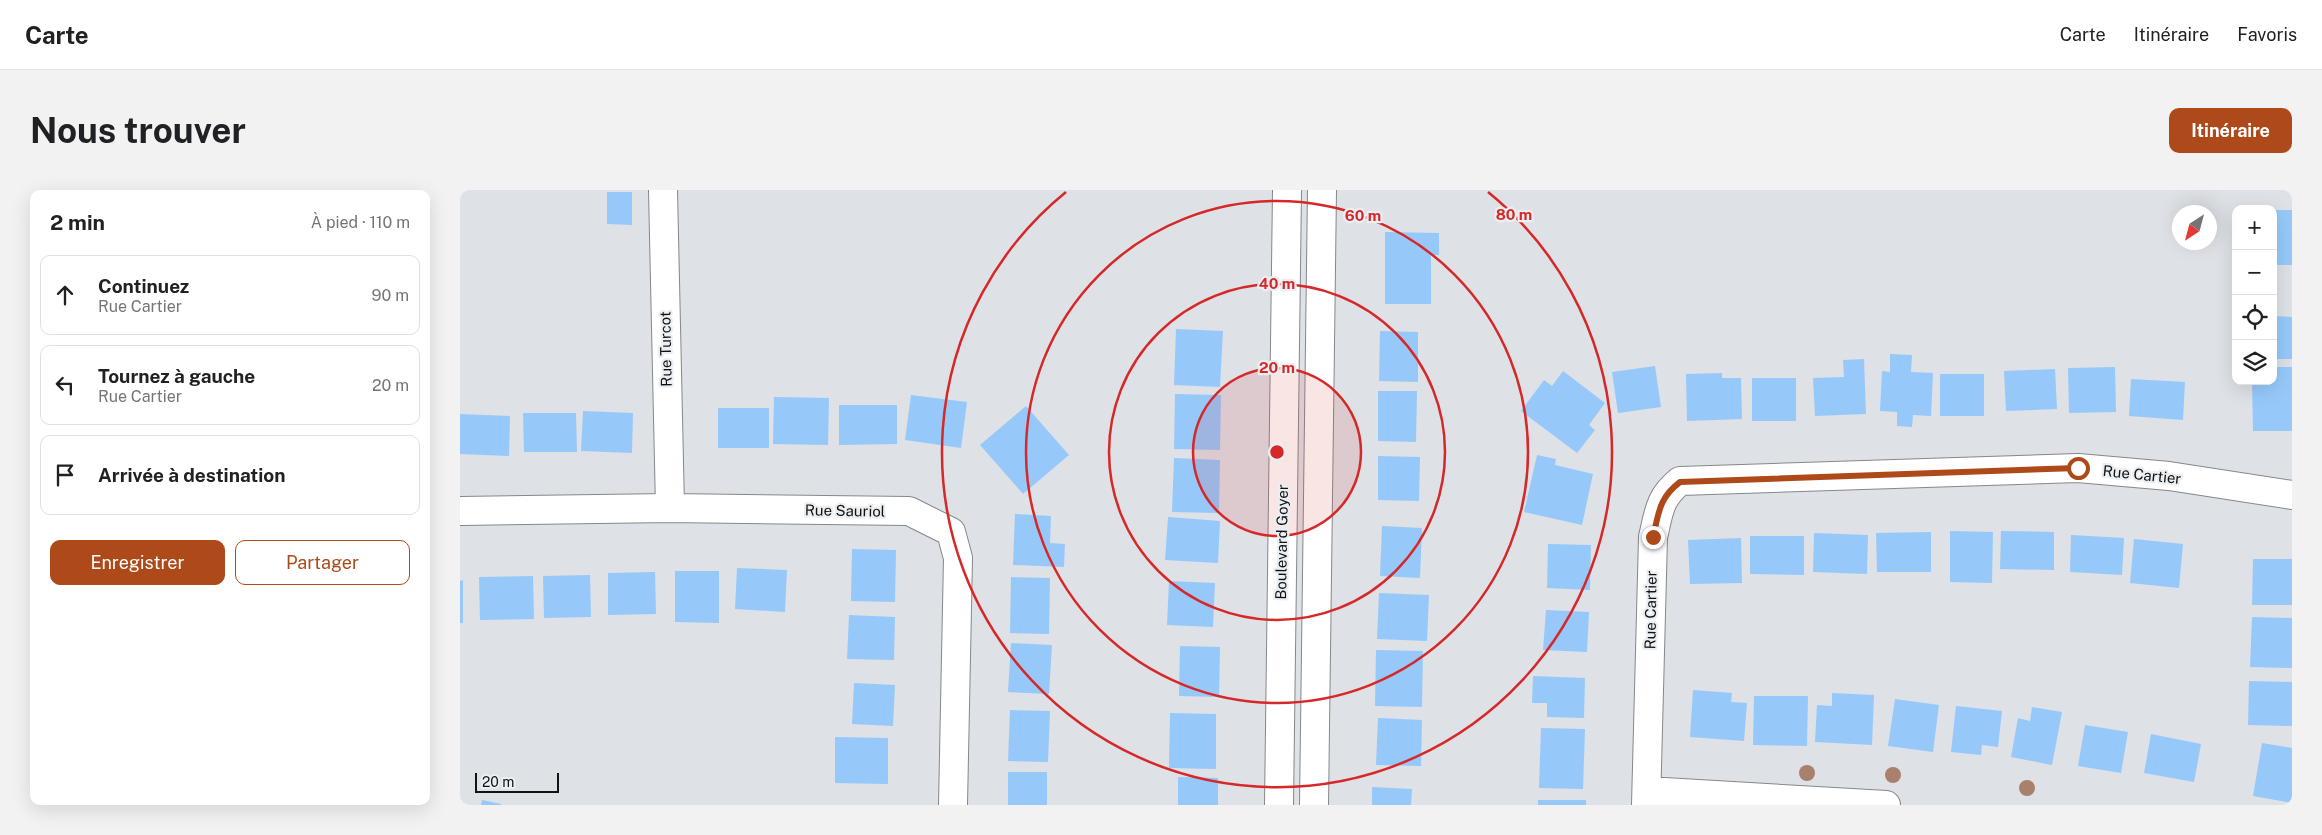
<!DOCTYPE html>
<html lang="fr">
<meta charset="utf-8">
<style>
body{margin:0;font-family:"Public Sans",sans-serif;background:#f2f2f2;color:#202124}
.controls{position:absolute;right:15px;top:15px;display:grid;overflow:hidden;border-radius:10px;box-shadow:0 5px 20px #0002}
.controls button{width:45px;height:45px;display:grid;place-items:center;padding:0;border:0;border-bottom:1px solid #e0e0e0;background:#fff;color:#202124;font:25px sans-serif}
.compass{position:absolute;left:1712px;top:15px;width:45px;height:45px;border-radius:50%;background:#fff;box-shadow:0 5px 20px #0002;rotate:216deg}
.scale{position:absolute;left:15px;bottom:12px;width:84px;box-sizing:border-box;padding-left:5px;border:2px solid #111213;border-top:0;font-size:14px;line-height:18px;white-space:nowrap;color:#111213;-webkit-text-stroke:4px #ebeff2;paint-order:stroke}
.stop{position:absolute;width:15px;height:15px;margin:-11px;border:4px solid #ae4919;border-radius:50%;background:#fff}
.stop.end{background:#ae4919;border-color:#fff;box-shadow:0 1px 5px #0008}
.list{margin:0;padding:0;list-style:none}
h2{display:flex;justify-content:space-between;align-items:center;height:65px;margin:0;padding:0 20px;font-size:21px}
h2 small{font-size:16px;font-weight:400;color:#757577}
.list li{display:grid;grid-template-columns:32px 1fr auto;gap:15px;align-items:center;box-sizing:border-box;height:80px;margin:0 10px 10px;padding:0 10px;border:1px solid #e0e0e0;border-radius:10px}
.list b{display:block;font-size:19px;white-space:nowrap}
.list p{margin:0;font-size:16px;white-space:nowrap;color:#757577}
.list em{font-size:16px;font-style:normal;color:#757577}
.actions{display:flex;gap:10px;padding:15px 20px}
.actions a{flex:1;padding:11px 0;border:1px solid #ae4919;border-radius:10px;text-align:center;font-size:18px;color:#ae4919}
.actions .main{background:#ae4919;color:#fff}
.icon{flex:none;width:28px;height:28px;fill:none;stroke:currentColor;stroke-width:2;stroke-linecap:round;stroke-linejoin:round}
.map{position:relative;flex:none;width:1832px;height:615px;overflow:hidden;border-radius:10px}
header{display:flex;align-items:center;gap:30px;box-sizing:border-box;height:70px;padding:0 25px;background:#fff;border-bottom:1px solid #e0e0e0}
header strong{font-size:24px}
nav{display:flex;gap:28px;margin-inline-start:auto;font-size:18px}
.intro{display:flex;align-items:center;justify-content:space-between;box-sizing:border-box;height:120px;padding:0 30px}
h1{margin:0;font-size:35px}
.button{padding:12px 22px;border-radius:10px;background:#ae4919;color:#fff;font-size:18px;font-weight:700}
main{display:flex;gap:30px;padding:0 30px}
aside{flex:1;background:#fff;border-radius:10px;box-shadow:0 5px 20px #0002}
.map>svg:first-child{display:block}
.building{fill:#96c9fa}
.lines{fill:none;stroke-linecap:round;stroke-linejoin:round}
.minor-casing{stroke:#85888b;stroke-width:30}
.tertiary-casing{stroke:#85888b;stroke-width:30}
.minor{stroke:#fff;stroke-width:28}
.tertiary{stroke:#fff;stroke-width:28}
.tree{fill:#a9806b}
.route{stroke:#ae4919;stroke-width:6}
.ring{fill:none;stroke:#d62828;stroke-width:2.5}
.labels{text-anchor:middle;stroke-width:4.5;stroke-linejoin:round;paint-order:stroke}
.street-label{font-size:15px;fill:#111213;stroke:#ebeff2}
.centre{fill:#d62828;stroke:#ebeff2;stroke-width:2.5}
.ring-label{font-size:15px;text-anchor:middle;font-weight:bold;fill:#d62828;stroke:#ebeff2;stroke-width:4.5;stroke-linejoin:round;paint-order:stroke}
</style>
<header>
<strong>Carte</strong>
<nav><a>Carte</a><a>Itinéraire</a><a>Favoris</a></nav>
</header>
<div class="intro"><h1>Nous trouver</h1><a class="button">Itinéraire</a></div>
<main>
<aside>
<h2>2 min<small>À pied · 110 m</small></h2>
<ul class="list">
<li><svg class="icon" aria-label="ahead" viewBox="0 0 24 24"><path d="M12 20V5M6 11l6-6 6 6"/></svg><div><b>Continuez</b><p>Rue Cartier</p></div><em>90 m</em></li>
<li><svg class="icon" aria-label="left" viewBox="0 0 24 24"><path d="M17 20v-9H6M10 6l-5 5 5 5"/></svg><div><b>Tournez à gauche</b><p>Rue Cartier</p></div><em>20 m</em></li>
<li><svg class="icon" aria-label="arrive" viewBox="0 0 24 24"><path d="M6 21V4h12l-3 4 3 4H6"/></svg><div><b>Arrivée à destination</b></div></li>
</ul>
<div class="actions"><a class="main">Enregistrer</a><a>Partager</a></div>
</aside>
<div class="map">
<svg width="1832" height="615" viewBox="0 0 1832 615">
<rect width="100%" height="100%" fill="#dee1e5"/>
<path class="building" d="M 147,2 L 172,2 L 172,35 L 147,34 Z
M 1813,20 L 1832,20 L 1832,75 L 1813,75 Z
M 925,42 L 979,43 L 979,65 L 971,65 L 971,114 L 925,114 Z
M 1813,126 L 1832,127 L 1832,169 L 1813,169 Z
M 716,139 L 763,141 L 760,197 L 714,195 Z
M 920,141 L 958,142 L 958,192 L 919,191 Z
M 1430,164 L 1452,165 L 1451,182 L 1473,183 L 1471,226 L 1453,225 L 1452,237 L 1437,236 L 1437,222 L 1420,221 L 1422,181 L 1430,182 Z
M 1404,169 L 1406,224 L 1355,226 L 1353,188 L 1384,187 L 1383,170 Z
M 1195,176 L 1201,217 L 1158,223 L 1152,182 Z
M 1655,177 L 1656,222 L 1609,223 L 1608,178 Z
M 1813,177 L 1832,177 L 1832,241 L 1793,241 L 1792,193 L 1813,191 Z
M 1595,179 L 1597,219 L 1546,221 L 1544,181 Z
M 1103,181 L 1145,213 L 1129,235 L 1135,240 L 1117,263 L 1061,221 L 1084,190 L 1092,196 Z
M 1262,183 L 1262,188 L 1281,188 L 1282,229 L 1227,231 L 1226,184 Z
M 1480,184 L 1524,184 L 1524,226 L 1480,226 Z
M 1292,188 L 1336,188 L 1336,231 L 1292,231 Z
M 1671,189 L 1725,192 L 1723,230 L 1669,226 Z
M 918,201 L 957,201 L 956,252 L 918,251 Z
M 715,204 L 761,205 L 760,260 L 714,259 Z
M 451,205 L 507,212 L 501,258 L 445,250 Z
M 314,207 L 369,208 L 368,255 L 313,254 Z
M 379,215 L 437,215 L 437,254 L 379,255 Z
M 566,216 L 609,265 L 563,304 L 520,255 Z
M 258,218 L 309,218 L 309,258 L 258,258 Z
M 123,221 L 173,223 L 172,263 L 121,261 Z
M 63,223 L 116,223 L 117,262 L 64,262 Z
M 0,224 L 50,226 L 49,266 L 0,264 Z
M 1077,265 L 1096,269 L 1095,275 L 1133,284 L 1122,335 L 1064,322 Z
M 918,266 L 960,267 L 959,311 L 918,310 Z
M 714,268 L 760,270 L 759,323 L 712,322 Z
M 555,324 L 591,326 L 590,353 L 605,354 L 604,377 L 553,375 Z
M 708,327 L 760,331 L 758,373 L 705,370 Z
M 922,336 L 962,338 L 960,388 L 920,386 Z
M 1490,341 L 1533,342 L 1532,393 L 1490,392 Z
M 1541,341 L 1594,342 L 1594,380 L 1540,379 Z
M 1471,342 L 1471,382 L 1417,382 L 1416,343 Z
M 1354,343 L 1408,345 L 1407,384 L 1353,382 Z
M 1611,345 L 1664,348 L 1662,385 L 1610,382 Z
M 1290,346 L 1344,346 L 1344,385 L 1290,384 Z
M 1281,348 L 1282,393 L 1230,394 L 1228,350 Z
M 1674,349 L 1723,354 L 1719,398 L 1670,393 Z
M 1088,354 L 1131,355 L 1130,400 L 1087,398 Z
M 392,359 L 436,360 L 435,412 L 391,411 Z
M 1793,369 L 1832,369 L 1832,415 L 1792,415 Z
M 277,378 L 327,380 L 325,422 L 275,419 Z
M 215,381 L 259,381 L 259,433 L 215,432 Z
M 195,382 L 196,424 L 148,425 L 148,383 Z
M 130,385 L 131,427 L 84,428 L 83,386 Z
M 73,386 L 74,429 L 20,430 L 19,387 Z
M 551,387 L 590,388 L 589,444 L 550,443 Z
M 3,390 L 3,433 L 0,433 L 0,391 Z
M 709,391 L 755,393 L 753,437 L 707,435 Z
M 919,403 L 969,405 L 967,451 L 917,449 Z
M 1086,420 L 1129,422 L 1127,462 L 1083,460 Z
M 389,425 L 435,427 L 434,470 L 387,469 Z
M 1792,427 L 1832,428 L 1832,478 L 1790,477 Z
M 551,453 L 592,455 L 589,504 L 548,502 Z
M 720,456 L 760,457 L 759,507 L 719,506 Z
M 916,460 L 963,461 L 962,517 L 915,516 Z
M 1073,486 L 1125,488 L 1124,528 L 1087,527 L 1087,513 L 1072,513 Z
M 1789,491 L 1832,492 L 1832,536 L 1788,535 Z
M 394,493 L 435,495 L 433,536 L 392,534 Z
M 1233,500 L 1272,503 L 1271,512 L 1287,513 L 1284,551 L 1230,547 Z
M 1372,503 L 1414,505 L 1412,555 L 1355,552 L 1357,515 L 1372,516 Z
M 1294,506 L 1348,506 L 1347,556 L 1293,555 Z
M 1435,509 L 1479,515 L 1473,562 L 1428,556 Z
M 1496,516 L 1542,521 L 1538,557 L 1522,555 L 1521,565 L 1491,562 Z
M 1572,517 L 1602,522 L 1592,575 L 1551,567 L 1558,528 L 1570,531 Z
M 550,520 L 590,521 L 588,572 L 548,571 Z
M 710,523 L 756,524 L 756,579 L 709,578 Z
M 918,528 L 962,530 L 961,576 L 916,575 Z
M 1625,535 L 1668,542 L 1661,583 L 1618,576 Z
M 1081,538 L 1125,539 L 1123,599 L 1079,598 Z
M 1691,544 L 1741,554 L 1734,592 L 1684,583 Z
M 375,547 L 428,548 L 428,594 L 375,593 Z
M 1802,553 L 1832,558 L 1832,613 L 1793,606 Z
M 548,582 L 587,582 L 587,615 L 548,615 Z
M 718,587 L 758,588 L 758,615 L 718,615 Z
M 912,597 L 952,599 L 951,615 L 912,615 Z
M 22,610 L 41,614 L 41,615 L 21,615 Z
M 1078,610 L 1126,610 L 1126,615 L 1078,615 Z"/>
<g class="lines">
<g class="minor-casing">
<path id="minor" d="M 203,0 L 210,318
M 0,321 L 210,318 L 449,321 L 491,342 L 498,368 L 493,615
M 1187,601 L 1426,615
M 1186,615 L 1193,347 C 1199,322 1199,308 1220,291 L 1618,278 L 1709,286 L 1832,305"/>
</g>
<g class="tertiary-casing">
<path id="tertiary" d="M 819,615 L 827,0
M 854,615 L 862,0"/>
</g>
<use href="#minor" class="minor"/>
<use href="#tertiary" class="tertiary"/>
</g>
<g class="tree">
<circle cx="1347" cy="583" r="8"/>
<circle cx="1433" cy="585" r="8"/>
<circle cx="1567" cy="598" r="8"/>
</g>
<g class="lines">
<path class="route" d="M 1193,347 C 1199,322 1199,308 1220,292 L 1618,278"/>
</g>
<circle cx="817" cy="262" r="84" fill="#d62828" fill-opacity=".12"/>
<g class="ring">
<circle cx="817" cy="262" r="84"/>
<circle cx="817" cy="262" r="168"/>
<circle cx="817" cy="262" r="251"/>
<path d="M1028 2A335 335 0 1 1 606 2"/>
</g>
<g class="labels">
<g class="street-label">
<text transform="translate(206 159) rotate(-91)" y="5">Rue Turcot</text>
<text transform="translate(1682 285) rotate(6)" y="5">Rue Cartier</text>
<text transform="translate(385 321) rotate(1)" y="5">Rue Sauriol</text>
<text transform="translate(822 352) rotate(-89)" y="5">Boulevard Goyer</text>
<text transform="translate(1191 420) rotate(-89)" y="5">Rue Cartier</text>
</g>
</g>
<circle cx="817" cy="262" r="8" class="centre"/>
<g class="ring-label">
<text x="1054" y="30">80 m</text>
<text x="903" y="31">60 m</text>
<text x="817" y="99">40 m</text>
<text x="817" y="183">20 m</text>
</g>
</svg>
<div class="controls">
<button>+</button>
<button>−</button>
<button><svg class="icon" aria-label="locate" viewBox="0 0 24 24"><circle cx="12" cy="12" r="6"/><path d="M12 2v4M12 18v4M2 12h4M18 12h4"/></svg></button>
<button><svg class="icon" aria-label="layers" viewBox="0 0 24 24"><path d="M12 4l9 5-9 5-9-5zM3 14l9 5 9-5"/></svg></button>
</div>
<svg class="compass" viewBox="-18 -18 36 36"><path d="M0-13l5 13h-10z" fill="#e53935"/><path d="M0 13l5-13h-10z" fill="#757577"/></svg>
<div class="scale">20 m</div>
<div class="stop" style="left:1618px;top:278px"></div>
<div class="stop end" style="left:1193px;top:347px"></div>
</div>
</main>
